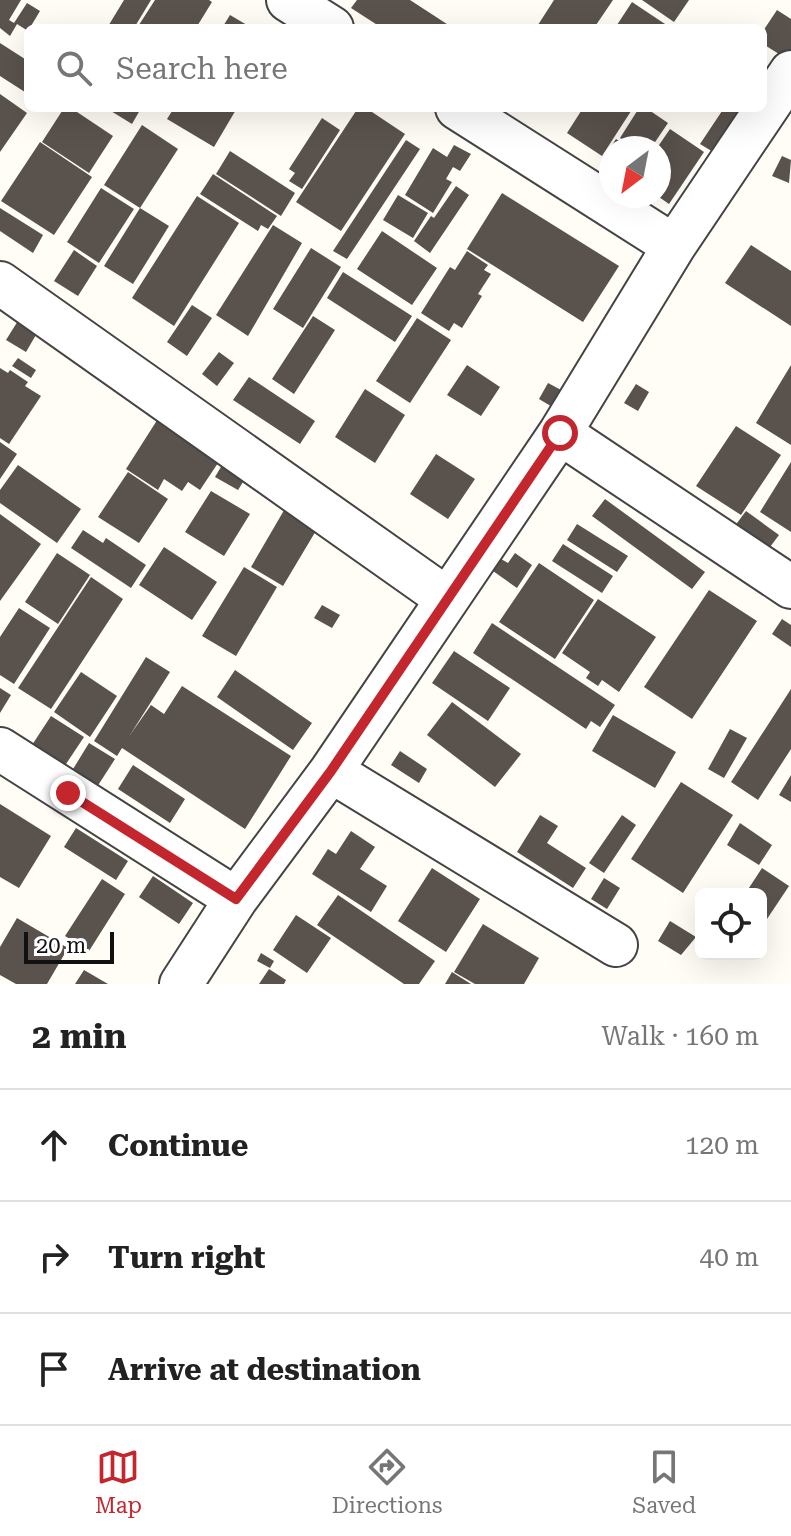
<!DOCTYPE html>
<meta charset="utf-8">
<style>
body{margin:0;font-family:"Roboto Serif",serif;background:#f2f2f2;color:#222}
.controls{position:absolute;right:24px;bottom:24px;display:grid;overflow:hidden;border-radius:12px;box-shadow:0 8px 32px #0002}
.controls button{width:72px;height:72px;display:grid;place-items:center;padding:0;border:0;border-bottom:2px solid #e0e0e0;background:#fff;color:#222;font:40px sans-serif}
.compass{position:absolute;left:599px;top:136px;width:72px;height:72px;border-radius:50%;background:#fff;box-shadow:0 8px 32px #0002;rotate:212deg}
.scale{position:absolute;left:24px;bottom:20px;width:90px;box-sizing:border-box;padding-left:8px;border:4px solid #111;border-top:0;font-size:22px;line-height:28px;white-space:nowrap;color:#111;-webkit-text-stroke:6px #fff;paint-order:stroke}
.stop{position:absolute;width:24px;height:24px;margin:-18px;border:6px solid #c4262e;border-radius:50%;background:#fff}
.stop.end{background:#c4262e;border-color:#fff;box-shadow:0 2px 8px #0008}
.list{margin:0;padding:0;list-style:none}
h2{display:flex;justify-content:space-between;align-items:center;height:104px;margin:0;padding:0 32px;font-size:34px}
h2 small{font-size:26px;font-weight:400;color:#767676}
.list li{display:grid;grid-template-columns:52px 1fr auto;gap:24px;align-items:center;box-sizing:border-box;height:112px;padding:0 32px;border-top:2px solid #e0e0e0}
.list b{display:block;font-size:30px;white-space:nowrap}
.list em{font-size:26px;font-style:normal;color:#767676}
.icon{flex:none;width:44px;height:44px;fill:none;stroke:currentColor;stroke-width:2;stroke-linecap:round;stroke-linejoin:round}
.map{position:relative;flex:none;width:791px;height:984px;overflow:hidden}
.search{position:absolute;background:#fff;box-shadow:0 8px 32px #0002;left:24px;right:24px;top:24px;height:88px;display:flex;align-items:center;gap:20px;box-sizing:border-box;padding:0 28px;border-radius:12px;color:#767676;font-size:30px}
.sheet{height:440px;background:#fff}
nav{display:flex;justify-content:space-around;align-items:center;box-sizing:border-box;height:112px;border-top:2px solid #e0e0e0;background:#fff;font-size:22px;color:#767676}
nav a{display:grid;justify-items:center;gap:4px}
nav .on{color:#c4262e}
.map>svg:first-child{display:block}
.building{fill:#5a524d}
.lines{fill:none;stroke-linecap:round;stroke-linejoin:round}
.minor-casing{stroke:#444;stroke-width:46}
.minor{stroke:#fff;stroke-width:42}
.route{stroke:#c4262e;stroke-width:10}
</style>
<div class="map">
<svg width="791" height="984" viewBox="0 0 791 984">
<rect width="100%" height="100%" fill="#fffdf5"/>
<path class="building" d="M 0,0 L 21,0 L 9,20 L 14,23 L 27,3 L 40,11 L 28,31 L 17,24 L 10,36 L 0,28 Z
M 124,0 L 151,0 L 134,28 L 107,28 Z
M 155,0 L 209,0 L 212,2 L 196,28 L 137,28 Z
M 357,0 L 410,0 L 453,28 L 382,28 L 351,8 Z
M 554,0 L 613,0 L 594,28 L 536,28 Z
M 642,0 L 689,0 L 674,22 Z
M 632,2 L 665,24 L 662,28 L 615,28 Z
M 777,10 L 791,19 L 791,53 L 787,59 L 763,44 L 763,31 Z
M 230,15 L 252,28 L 222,28 Z
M 0,43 L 28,61 L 28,94 L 0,76 Z
M 0,94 L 27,113 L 0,152 Z
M 64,108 L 71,108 L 113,136 L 89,173 L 42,142 Z
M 106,108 L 137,108 L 140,110 L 132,124 Z
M 174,108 L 237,108 L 214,147 L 167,119 Z
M 358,108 L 366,108 L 405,134 L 341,231 L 296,202 Z
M 583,108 L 633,108 L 602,156 L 567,133 Z
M 639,108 L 646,108 L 668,123 L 651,148 L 635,148 L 620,138 Z
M 724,108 L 757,108 L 728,161 L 700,144 Z
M 322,118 L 340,130 L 302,189 L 289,181 L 295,173 L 289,169 Z
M 142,125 L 178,149 L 140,208 L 104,185 Z
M 670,129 L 704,152 L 669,204 L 659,197 L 657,148 Z
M 616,139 L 630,148 L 611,148 L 611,162 L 604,157 Z
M 406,140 L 420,149 L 347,259 L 333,251 Z
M 40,142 L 92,177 L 54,235 L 1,201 Z
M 454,145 L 471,154 L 460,171 L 453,167 L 446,179 L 452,182 L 433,213 L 405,195 L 433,148 L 447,157 Z
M 230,151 L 295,193 L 281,216 L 216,174 Z
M 782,156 L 791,160 L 789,183 L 772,176 Z
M 213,174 L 277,216 L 268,229 L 261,225 L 258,231 L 200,194 Z
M 456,186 L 469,195 L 430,253 L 414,241 L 431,216 L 434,218 Z
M 101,188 L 134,209 L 99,263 L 67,242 Z
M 502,193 L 619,266 L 583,322 L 467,249 Z
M 398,195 L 428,213 L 413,238 L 383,220 Z
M 197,196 L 239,223 L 174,326 L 132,298 Z
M 0,208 L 43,235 L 33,253 L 0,231 Z
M 140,208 L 169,226 L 133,284 L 104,266 Z
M 273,225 L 302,243 L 248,336 L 216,315 Z
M 382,231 L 437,268 L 412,305 L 357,269 Z
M 751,245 L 791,271 L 791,326 L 725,283 Z
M 311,248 L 341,267 L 303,328 L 273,309 Z
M 74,250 L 97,266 L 78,296 L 54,281 Z
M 467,251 L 488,265 L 484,270 L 491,274 L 478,294 L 482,296 L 462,328 L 454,323 L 449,331 L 421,313 L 450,267 L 455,270 Z
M 343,272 L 412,316 L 395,342 L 327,298 Z
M 192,305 L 212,318 L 187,356 L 167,342 Z
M 21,316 L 40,328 L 26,352 L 6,340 Z
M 313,316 L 335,330 L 294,394 L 272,379 Z
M 417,318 L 451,340 L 410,403 L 376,381 Z
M 219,352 L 234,363 L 217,386 L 202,374 Z
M 18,358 L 36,370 L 31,378 L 12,366 Z
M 467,365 L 500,387 L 481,416 L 447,395 Z
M 791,365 L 791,445 L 756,423 Z
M 0,368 L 8,373 L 10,370 L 28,382 L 25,386 L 41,396 L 9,444 L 0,438 Z
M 249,377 L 315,421 L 300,444 L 233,400 Z
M 548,383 L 563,391 L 554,408 L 539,399 Z
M 636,384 L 649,392 L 638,411 L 624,403 Z
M 365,389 L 405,415 L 375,463 L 335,437 Z
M 161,414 L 224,454 L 200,490 L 188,482 L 182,491 L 164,479 L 158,490 L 126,469 Z
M 736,426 L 781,455 L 741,515 L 696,486 Z
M 0,442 L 17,454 L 0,479 Z
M 436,454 L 475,479 L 448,519 L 410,494 Z
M 225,460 L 248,474 L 238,490 L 215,477 Z
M 791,462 L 791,532 L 760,512 Z
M 18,465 L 81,509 L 57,543 L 0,503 L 0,490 Z
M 128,472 L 168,499 L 139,543 L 98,517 Z
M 211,491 L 250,514 L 224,556 L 185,532 Z
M 605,499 L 705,572 L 692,589 L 592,516 Z
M 290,500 L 323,519 L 283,586 L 251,567 Z
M 746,511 L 779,535 L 767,551 L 734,527 Z
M 0,514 L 41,544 L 0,601 Z
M 577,524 L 628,556 L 617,572 L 567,540 Z
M 83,530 L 103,543 L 106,538 L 146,565 L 131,588 L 71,548 Z
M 563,544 L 613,576 L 602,593 L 552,561 Z
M 164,547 L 217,582 L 192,620 L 139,585 Z
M 57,553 L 90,575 L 58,624 L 25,602 Z
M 515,553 L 532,565 L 517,588 L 493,571 L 501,559 L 508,563 Z
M 539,563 L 594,600 L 555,659 L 499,622 Z
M 244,567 L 277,587 L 236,656 L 202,636 Z
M 91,577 L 123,599 L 51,709 L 18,688 Z
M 709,590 L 757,621 L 692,719 L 644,687 Z
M 598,599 L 656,637 L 619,692 L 602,680 L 598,686 L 586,678 L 590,672 L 562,653 Z
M 322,605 L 340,615 L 332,628 L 314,618 Z
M 19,608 L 50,628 L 14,684 L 0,675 L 0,637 Z
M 782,619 L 791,625 L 791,647 L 772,634 Z
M 492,623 L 615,705 L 600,727 L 591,721 L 586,729 L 473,653 Z
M 454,651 L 510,688 L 488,721 L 432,683 Z
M 146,657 L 170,672 L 130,735 L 151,705 L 164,714 L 182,686 L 291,756 L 245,829 L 122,748 L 117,756 L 94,741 Z
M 235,670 L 312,723 L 293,750 L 217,697 Z
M 81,672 L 117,696 L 90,737 L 54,712 Z
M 0,688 L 11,695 L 0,713 Z
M 791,689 L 791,749 L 758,800 L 731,782 Z
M 452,702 L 521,754 L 495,787 L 427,735 Z
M 613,715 L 676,752 L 655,788 L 592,751 Z
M 51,716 L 84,737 L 64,767 L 32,745 Z
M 730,729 L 747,738 L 724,778 L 708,769 Z
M 89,743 L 115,759 L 95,790 L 70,774 Z
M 400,751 L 427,769 L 419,783 L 391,765 Z
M 133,765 L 185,799 L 170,823 L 118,789 Z
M 791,775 L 791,802 L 779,795 Z
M 681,782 L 733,815 L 683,893 L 631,859 Z
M 0,804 L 51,836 L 19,888 L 0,877 Z
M 540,815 L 558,826 L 547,843 L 586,868 L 573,888 L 517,852 Z
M 622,815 L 636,825 L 604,873 L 589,863 Z
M 740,823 L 772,845 L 759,865 L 727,845 Z
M 76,828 L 128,861 L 116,880 L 64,847 Z
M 351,831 L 375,847 L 360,869 L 387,886 L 371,912 L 312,874 L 328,849 L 336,854 Z
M 432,868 L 480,899 L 446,952 L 398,921 Z
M 762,868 L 789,886 L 761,928 L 761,894 L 745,894 Z
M 153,876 L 193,903 L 179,924 L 139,897 Z
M 604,878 L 620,888 L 607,909 L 591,899 Z
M 102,879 L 125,894 L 89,951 L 65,936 Z
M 338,895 L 435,961 L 419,984 L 404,984 L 317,925 Z
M 296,915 L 331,938 L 307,973 L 273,950 Z
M 17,918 L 68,948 L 47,984 L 16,984 L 0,975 L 0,947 Z
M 670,921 L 696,937 L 681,955 L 658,941 Z
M 483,924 L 539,958 L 524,984 L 475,984 L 454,972 Z
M 261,953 L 274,961 L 270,968 L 257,961 Z
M 269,969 L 286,980 L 284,984 L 259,984 Z
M 84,970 L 108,984 L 75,984 Z
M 452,972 L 471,984 L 445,984 Z"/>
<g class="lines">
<g class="minor-casing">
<path id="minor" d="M 288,0 L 332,28
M 457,108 L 674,246
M 0,283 L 446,598
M 560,433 L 791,587
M 0,749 L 236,899
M 331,771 L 616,945
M 181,984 L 236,899 L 331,771 L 560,433 L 674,246 L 791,72"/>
</g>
<use href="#minor" class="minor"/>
</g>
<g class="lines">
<path class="route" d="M 68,793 L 236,899 L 331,771 L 560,433"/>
</g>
</svg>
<div class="controls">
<button><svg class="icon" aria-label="locate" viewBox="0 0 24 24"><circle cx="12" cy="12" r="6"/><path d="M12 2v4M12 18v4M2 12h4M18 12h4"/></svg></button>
</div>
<svg class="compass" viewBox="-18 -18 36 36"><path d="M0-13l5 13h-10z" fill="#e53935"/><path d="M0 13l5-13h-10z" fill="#767676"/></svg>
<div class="scale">20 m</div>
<div class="stop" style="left:560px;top:433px"></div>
<div class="stop end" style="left:68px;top:793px"></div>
<div class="search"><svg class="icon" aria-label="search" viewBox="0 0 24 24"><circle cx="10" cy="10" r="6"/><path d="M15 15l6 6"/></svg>Search here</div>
</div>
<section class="sheet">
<h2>2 min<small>Walk · 160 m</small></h2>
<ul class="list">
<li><svg class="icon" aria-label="ahead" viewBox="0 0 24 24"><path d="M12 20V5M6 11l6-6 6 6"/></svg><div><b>Continue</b></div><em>120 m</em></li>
<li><svg class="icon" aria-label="right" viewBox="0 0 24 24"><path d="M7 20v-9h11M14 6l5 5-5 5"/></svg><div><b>Turn right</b></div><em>40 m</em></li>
<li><svg class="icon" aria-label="arrive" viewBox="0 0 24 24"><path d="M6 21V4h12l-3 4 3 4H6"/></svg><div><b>Arrive at destination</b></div></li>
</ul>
</section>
<nav>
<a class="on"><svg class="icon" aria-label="map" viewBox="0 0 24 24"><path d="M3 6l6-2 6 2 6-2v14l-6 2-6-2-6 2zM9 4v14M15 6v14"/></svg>Map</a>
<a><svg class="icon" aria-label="directions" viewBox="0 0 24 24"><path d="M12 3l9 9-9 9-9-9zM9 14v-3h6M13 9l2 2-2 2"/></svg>Directions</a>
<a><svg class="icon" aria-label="saved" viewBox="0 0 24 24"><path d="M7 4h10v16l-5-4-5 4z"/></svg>Saved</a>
</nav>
